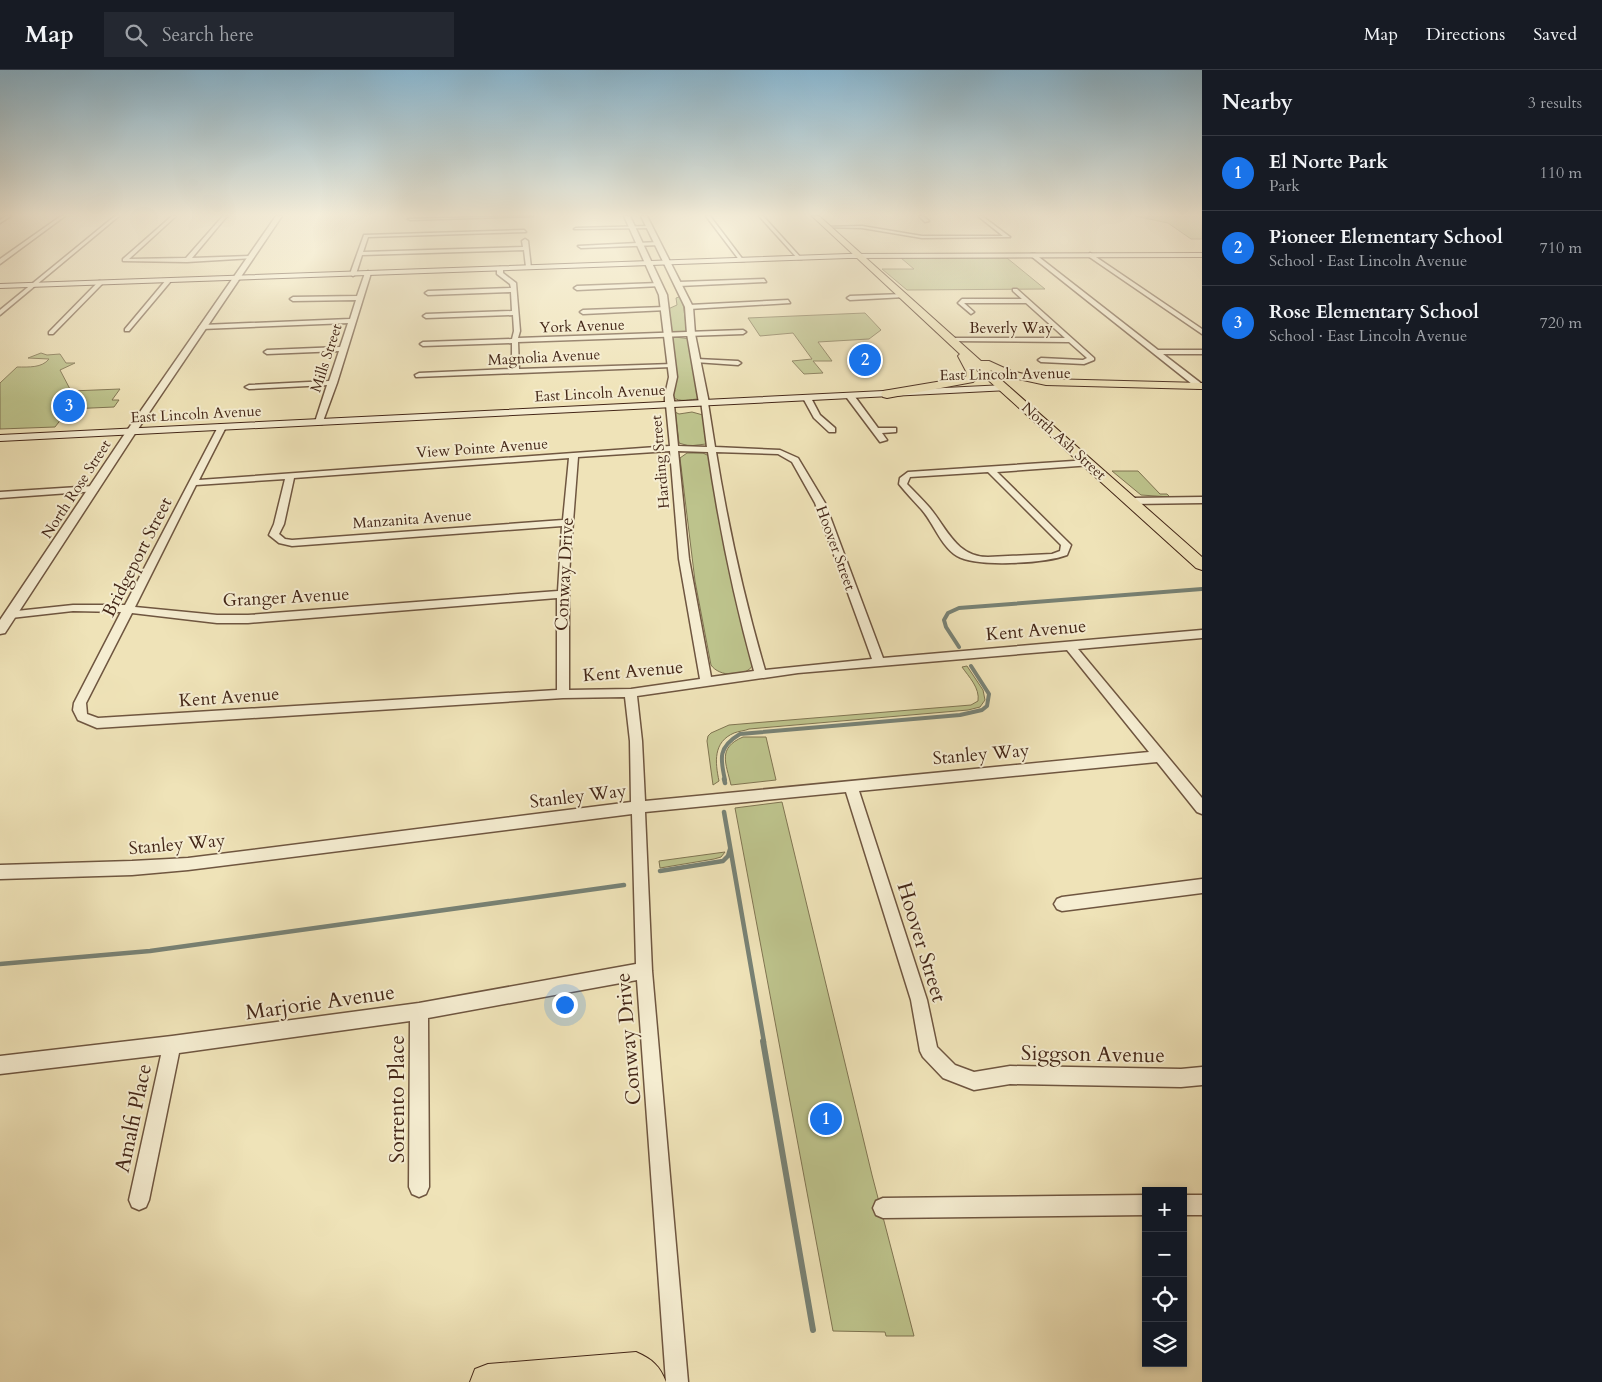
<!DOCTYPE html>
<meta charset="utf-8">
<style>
body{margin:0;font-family:Cardo,serif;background:#242831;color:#f1f3f6}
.controls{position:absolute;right:15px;bottom:15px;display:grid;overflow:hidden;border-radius:0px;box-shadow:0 2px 8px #0003}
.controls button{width:45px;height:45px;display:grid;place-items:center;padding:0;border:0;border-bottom:1px solid #363941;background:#171b24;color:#f1f3f6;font:25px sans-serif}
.you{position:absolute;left:564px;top:934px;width:18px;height:18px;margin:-12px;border:4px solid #fff;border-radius:50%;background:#1a73e8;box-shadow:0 0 0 8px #1a73e833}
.badge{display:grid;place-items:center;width:32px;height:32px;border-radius:50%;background:#1a73e8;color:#fff;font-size:16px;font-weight:700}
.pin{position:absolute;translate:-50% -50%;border:2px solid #fff;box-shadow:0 1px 5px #0006}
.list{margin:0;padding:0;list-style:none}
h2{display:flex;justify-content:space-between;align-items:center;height:65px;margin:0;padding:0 20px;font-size:21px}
h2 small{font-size:16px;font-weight:400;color:#9ea1a6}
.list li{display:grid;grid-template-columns:32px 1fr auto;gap:15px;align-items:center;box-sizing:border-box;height:75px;padding:0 20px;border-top:1px solid #363941}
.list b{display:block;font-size:19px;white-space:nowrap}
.list p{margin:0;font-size:16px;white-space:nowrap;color:#9ea1a6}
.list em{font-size:16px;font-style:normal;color:#9ea1a6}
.icon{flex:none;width:28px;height:28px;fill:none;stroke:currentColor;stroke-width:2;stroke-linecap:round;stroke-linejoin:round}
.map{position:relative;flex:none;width:1202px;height:1312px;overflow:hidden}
header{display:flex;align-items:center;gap:30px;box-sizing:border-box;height:70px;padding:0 25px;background:#171b24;border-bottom:1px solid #363941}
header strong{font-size:24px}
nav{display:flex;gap:28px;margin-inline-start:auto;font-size:18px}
.search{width:350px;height:45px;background:#242831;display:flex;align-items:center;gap:12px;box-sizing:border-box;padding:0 18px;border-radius:0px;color:#9ea1a6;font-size:19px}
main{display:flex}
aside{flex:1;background:#171b24}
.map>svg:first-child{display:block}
.green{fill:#bdc38c;stroke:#807552}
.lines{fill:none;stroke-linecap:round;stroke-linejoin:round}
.stream-far2{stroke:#788275;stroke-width:4}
.stream-far1{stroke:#788275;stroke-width:4.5}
.stream{stroke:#788275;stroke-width:6}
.minor-casing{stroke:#6f5640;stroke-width:3}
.tertiary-casing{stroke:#6f5640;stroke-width:3}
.secondary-casing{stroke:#442718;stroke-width:2}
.primary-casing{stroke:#442718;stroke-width:2}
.minor{fill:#f5edd1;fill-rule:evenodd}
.tertiary{fill:#f5edd1;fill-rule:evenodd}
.secondary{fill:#f5edd1;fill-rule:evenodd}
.primary{fill:#efe3b8;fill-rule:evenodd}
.labels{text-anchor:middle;stroke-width:4;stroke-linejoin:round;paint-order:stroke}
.far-street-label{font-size:15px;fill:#442718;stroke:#f5edd1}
.street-label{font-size:18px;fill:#442718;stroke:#f5edd1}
.near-street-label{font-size:21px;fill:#442718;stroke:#f5edd1}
</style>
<header>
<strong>Map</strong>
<div class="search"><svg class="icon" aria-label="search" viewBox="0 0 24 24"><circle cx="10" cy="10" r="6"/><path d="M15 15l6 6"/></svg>Search here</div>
<nav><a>Map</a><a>Directions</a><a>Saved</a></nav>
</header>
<main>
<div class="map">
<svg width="1202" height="1312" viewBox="0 0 1202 1312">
<rect width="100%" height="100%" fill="#efe3b8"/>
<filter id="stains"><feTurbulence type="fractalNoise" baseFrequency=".004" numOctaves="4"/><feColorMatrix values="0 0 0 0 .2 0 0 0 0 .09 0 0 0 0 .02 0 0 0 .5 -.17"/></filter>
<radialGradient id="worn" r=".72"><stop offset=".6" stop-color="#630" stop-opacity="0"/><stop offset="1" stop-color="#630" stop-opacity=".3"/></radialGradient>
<path class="green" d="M 1135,146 L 1201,146 L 1202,169 L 1191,169 L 1168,153 Z
M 901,188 L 1007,188 L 1045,219 L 907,220 L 882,199 L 914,199 Z
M 682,226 L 687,262 L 672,262 L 668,239 L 677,235 L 676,228 Z
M 865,243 L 881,260 L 869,269 L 818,272 L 832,291 L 813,291 L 823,303 L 804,304 L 792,291 L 812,289 L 793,263 L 760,266 L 748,248 Z
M 675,267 L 690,269 L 699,329 C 691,329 679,333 673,327 L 676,307 L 672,269 Z
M 41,283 L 47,285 L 60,284 L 66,293 L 75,293 L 60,300 L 71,321 L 120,319 L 112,330 L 119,330 L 114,337 L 69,339 L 55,357 L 0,359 L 0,313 L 17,297 C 29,297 42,298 49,289 L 28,288 Z
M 675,342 L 679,344 L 692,342 L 703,345 L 706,374 L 689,376 L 679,373 Z
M 687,383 L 703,383 L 709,386 L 753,595 C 745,608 719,607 711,595 L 695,511 L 680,388 Z
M 1112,401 L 1138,401 L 1160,424 L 1167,424 L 1170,427 L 1141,425 Z
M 967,596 L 983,620 L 985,630 L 980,637 L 968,640 L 749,659 C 744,661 739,661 734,663 C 713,672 715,692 719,711 L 713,715 L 707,671 L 708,666 L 711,663 L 729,655 L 971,635 L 978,631 C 980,618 969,607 962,597 Z
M 743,667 L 766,667 L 776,710 L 731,715 C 726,693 717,678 743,667 Z
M 782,732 L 872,1105 L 914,1266 L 886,1266 L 885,1262 L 833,1261 L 735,738 Z
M 725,782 L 721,787 L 714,789 L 660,798 L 659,791 Z"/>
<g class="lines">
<path class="stream-far2" d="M 959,577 L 946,557 L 944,550 L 948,543 L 959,538 L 1202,519
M 725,710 C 720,688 718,677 740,664 L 960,645 L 982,640 L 987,636 L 989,624 L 971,596"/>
<path class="stream-far1" d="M 724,709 L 725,713
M 724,742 L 764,972
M 660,801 L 723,791 L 728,786 L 730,779
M 0,894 L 150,881 L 624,815"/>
<path class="stream" d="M 763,971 L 813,1260"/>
<g class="minor-casing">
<path id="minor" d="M 6,146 L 11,146 L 0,153 L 0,150 Z
M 61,146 L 65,146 L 0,194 L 0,189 Z
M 115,146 L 119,146 L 0,245 L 0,240 Z
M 172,146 L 176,146 L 129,189 L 186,188 L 223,146 L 227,146 L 192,188 L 250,186 L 253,188 L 187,192 L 123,191 L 123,189 Z
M 533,146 L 410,150 L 408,149 Z
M 706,146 L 710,146 L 744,191 L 740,191 Z
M 759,146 L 763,146 L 802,189 L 798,189 Z
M 919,146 L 923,146 L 929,151 L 925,152 Z
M 978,146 L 982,146 L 1010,167 L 922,168 L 862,158 L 825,157 L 862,156 L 922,166 L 1003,166 Z
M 649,156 L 651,158 L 574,159 L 576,158 Z
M 524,160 L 526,162 L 368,167 L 363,182 L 523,177 L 522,171 L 525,169 L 528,171 L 531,198 L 526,197 L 524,180 L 362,185 L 356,204 L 353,206 L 350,204 L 364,165 Z
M 658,172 L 660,175 L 581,178 L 578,176 Z
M 1090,183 L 1202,259 L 1202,264 L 1088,186 Z
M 1031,184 L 1035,184 L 1158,280 L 1202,280 L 1202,284 L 1163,284 L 1202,314 L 1202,318 L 1197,318 L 1031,186 Z
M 500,197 L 503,199 L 503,203 L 516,213 L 520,261 L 518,268 L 743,260 L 746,262 L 743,264 L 518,272 L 519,299 L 673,294 L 673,296 L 671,297 L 416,307 L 415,305 L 419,303 L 512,299 L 512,273 L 423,276 L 420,274 L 423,272 L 512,269 L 514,261 L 513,245 L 426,248 L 423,246 L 426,244 L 512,241 L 511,222 L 428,225 L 425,223 L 428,221 L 511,218 L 510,214 L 497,204 L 497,199 Z
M 368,201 L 371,203 L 337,313 L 322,354 L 315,352 L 327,315 L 249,319 L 245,317 L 249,315 L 329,311 L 339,281 L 267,284 L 264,282 L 267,280 L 340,277 L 348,253 L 202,259 L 199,257 L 202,255 L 350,249 L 356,230 L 293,231 L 290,229 L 293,227 L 357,226 L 365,203 Z
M 764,209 L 766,212 L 679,216 L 676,214 L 679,212 Z
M 166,210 L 171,211 L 129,261 L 125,261 L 125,259 Z
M 99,211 L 104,212 L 53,264 L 49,264 L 49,262 Z
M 659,213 L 661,216 L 577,220 L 574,218 L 577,216 Z
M 1013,219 L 1017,219 L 1094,288 L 1094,290 L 1084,294 L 1041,292 L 1038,290 L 1041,288 L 1083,290 L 1087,288 L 1069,272 L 949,271 L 949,269 L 951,268 L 1065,268 L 1026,233 L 964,233 L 974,242 L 971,244 L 958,233 L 962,229 L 1022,229 L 1013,221 Z
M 903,224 L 905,227 L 850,230 L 847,228 L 850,226 Z
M 788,230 L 790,233 L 689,239 L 686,237 L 689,235 Z
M 665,237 L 667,240 L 583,244 L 580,242 L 583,240 Z
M 697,289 L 738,291 L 741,293 L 738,295 L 695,292 L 694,291 Z
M 847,324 L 853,324 L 878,358 L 896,358 L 896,362 L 882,363 L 887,370 L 880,372 L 847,328 Z
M 804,326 L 810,326 L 820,345 L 835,358 L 835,362 L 829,362 L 814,348 L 803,328 Z
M 701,331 L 708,333 L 715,377 L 780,380 L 798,388 L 825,433 L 883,588 L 1202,560 L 1202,568 L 1078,579 L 1202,728 L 1202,744 L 1197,742 L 1157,692 L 859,721 L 927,930 L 937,977 L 955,995 L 974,1002 L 1010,996 L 1181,999 L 1202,997 L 1202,1015 L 1181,1017 L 1010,1014 L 974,1020 L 943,1008 L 923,987 L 920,981 L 911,930 L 846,722 L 645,742 L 652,901 L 688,1312 L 666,1312 L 637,910 L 428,948 L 429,1117 L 426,1124 L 419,1127 L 412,1124 L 409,1117 L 410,951 L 179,983 L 149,1130 L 146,1137 L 139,1140 L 132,1137 L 129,1130 L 161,985 L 0,1004 L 0,986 L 172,966 L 419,933 L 636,894 L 632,744 L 188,800 L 132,805 L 0,809 L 0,795 L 132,791 L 188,788 L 631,732 L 630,671 L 625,627 L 563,628 L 97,658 L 78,650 L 73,640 L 74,633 L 121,542 L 73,541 L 11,548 L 6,544 L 7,542 L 73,535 L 125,535 L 219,355 L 226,357 L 199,410 L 670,376 L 666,335 L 670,333 L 674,335 L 678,376 L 707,377 ZM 670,381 L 679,489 L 700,609 L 631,619 L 569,620 L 569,504 L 578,387 ZM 678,381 L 708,382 C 719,456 734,529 754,601 L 711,607 L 689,489 ZM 716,382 L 778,384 L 792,392 L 815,433 L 872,589 L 765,600 C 744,528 728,456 716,382 ZM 569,388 L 563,450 L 292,470 L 285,469 L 279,464 L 284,454 L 294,408 ZM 285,409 L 274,454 L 269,465 L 279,473 L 292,476 L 562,456 L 558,521 L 248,545 L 217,545 L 135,537 L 196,415 ZM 557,528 L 557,620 L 98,648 L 87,644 L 86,633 L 132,543 L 217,553 L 248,553 ZM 1067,580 L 1149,682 L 645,731 L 642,671 L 637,626 L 798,603 Z
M 1089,390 L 1093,393 L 1092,395 L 997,402 L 1071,475 L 1067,485 C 1046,493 977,498 957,486 C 941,476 934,454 922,440 C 914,431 906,423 899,414 L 900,408 L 908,402 ZM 988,402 L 1061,475 L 1060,481 L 1052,484 L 988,487 C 956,487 947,458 929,437 C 922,429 914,421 907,414 L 910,407 Z
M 94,416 L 98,419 L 97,421 L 0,428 L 0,422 Z
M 1202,427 L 1202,433 L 1131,434 L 1126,431 L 1131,428 Z
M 1202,809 L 1202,823 L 1062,841 L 1057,839 L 1054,834 L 1057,829 L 1062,827 Z
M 1146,1125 L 1146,1145 L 883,1148 L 876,1145 L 873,1138 L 876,1131 L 883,1128 Z
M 1183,1125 L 1202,1125 L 1202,1145 L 1183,1145 Z"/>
</g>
<g class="tertiary-casing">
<path id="tertiary" d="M 276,146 L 282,146 L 136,362 L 5,563 L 0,564 L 0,550 L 126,362 Z
M 624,146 L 630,146 L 667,225 L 677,307 L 673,325 L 675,335 L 670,338 L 665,335 L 665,325 L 669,307 L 659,225 Z
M 641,146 L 647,146 L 693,237 L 695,264 L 709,333 L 707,335 L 701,335 L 699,333 L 687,264 L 685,237 Z"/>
</g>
<g class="secondary-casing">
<path id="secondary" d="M 1202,183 L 1202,187 L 848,188 L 0,218 L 0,214 L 848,184 Z
M 1005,315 L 1010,318 L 1009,320 L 0,371 L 0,365 Z"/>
</g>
<g class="primary-casing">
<path id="primary" d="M 812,146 L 819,146 L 981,291 L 989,291 L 1011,301 L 1046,309 L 1202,313 L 1202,319 L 1200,319 L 1046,315 L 1004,306 L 990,300 L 1202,487 L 1202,500 L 1196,498 L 976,299 L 979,307 L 973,312 L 887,328 L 883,327 L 881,324 L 883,321 L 966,307 L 967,303 L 958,286 L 960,284 Z
M 636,1282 C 652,1289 660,1296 666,1312 L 470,1312 L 475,1299 L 488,1294 Z"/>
</g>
<use href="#minor" class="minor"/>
<use href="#tertiary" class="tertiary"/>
<use href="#secondary" class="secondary"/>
<use href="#primary" class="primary"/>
</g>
<linearGradient id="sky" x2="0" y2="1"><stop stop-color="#89b8d3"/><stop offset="0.44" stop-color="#f8f2df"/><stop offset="1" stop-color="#f8f2df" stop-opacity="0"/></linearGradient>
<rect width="1202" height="329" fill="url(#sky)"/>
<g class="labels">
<g class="far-street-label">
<text transform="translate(582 256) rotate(-2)" y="5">York Avenue</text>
<text x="1011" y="263">Beverly Way</text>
<text transform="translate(544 287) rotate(-3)" y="5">Magnolia Avenue</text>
<text transform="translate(326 288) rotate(-72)" y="5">Mills Street</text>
<text transform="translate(1005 304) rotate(-1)" y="5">East Lincoln Avenue</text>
<text transform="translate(600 323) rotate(-3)" y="5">East Lincoln Avenue</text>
<text transform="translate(196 344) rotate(-3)" y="5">East Lincoln Avenue</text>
<text transform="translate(1064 371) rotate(42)" y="5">North Ash Street</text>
<text transform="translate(482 378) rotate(-4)" y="5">View Pointe Avenue</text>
<text transform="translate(660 392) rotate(-95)" y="5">Harding Street</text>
<text transform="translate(76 419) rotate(-57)" y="5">North Rose Street</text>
<text transform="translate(412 449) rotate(-4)" y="5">Manzanita Avenue</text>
<text transform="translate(836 478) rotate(70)" y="5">Hoover Street</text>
</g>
<g class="street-label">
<text transform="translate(137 487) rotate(-63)" y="6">Bridgeport Street</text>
<text transform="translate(564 504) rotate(-87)" y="6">Conway Drive</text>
<text transform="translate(286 527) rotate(-3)" y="6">Granger Avenue</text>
<text transform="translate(1036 560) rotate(-5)" y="6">Kent Avenue</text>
<text transform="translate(633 601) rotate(-5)" y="6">Kent Avenue</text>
<text transform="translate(229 627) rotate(-4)" y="6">Kent Avenue</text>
<text transform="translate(981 684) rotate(-5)" y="6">Stanley Way</text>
<text transform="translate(578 726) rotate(-7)" y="6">Stanley Way</text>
<text transform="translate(177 774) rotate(-5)" y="6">Stanley Way</text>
</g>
<g class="near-street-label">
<text transform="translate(922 872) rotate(73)" y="7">Hoover Street</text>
<text transform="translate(320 932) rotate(-8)" y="7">Marjorie Avenue</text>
<text transform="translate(628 969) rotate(-95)" y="7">Conway Drive</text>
<text transform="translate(1093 984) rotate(1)" y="7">Siggson Avenue</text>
<text transform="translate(397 1029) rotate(-90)" y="7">Sorrento Place</text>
<text transform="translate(133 1048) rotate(-78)" y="7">Amalfi Place</text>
</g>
</g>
<rect width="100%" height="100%" filter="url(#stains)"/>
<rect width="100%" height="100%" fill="url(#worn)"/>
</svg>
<div class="controls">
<button>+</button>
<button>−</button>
<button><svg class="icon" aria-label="locate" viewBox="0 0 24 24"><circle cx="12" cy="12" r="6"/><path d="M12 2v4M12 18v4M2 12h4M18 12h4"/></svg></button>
<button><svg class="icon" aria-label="layers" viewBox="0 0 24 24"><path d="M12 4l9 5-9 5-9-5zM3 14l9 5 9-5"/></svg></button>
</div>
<div class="you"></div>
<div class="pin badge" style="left:826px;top:1049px">1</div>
<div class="pin badge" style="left:865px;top:290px">2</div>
<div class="pin badge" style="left:69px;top:336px">3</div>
</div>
<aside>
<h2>Nearby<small>3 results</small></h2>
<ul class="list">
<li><span class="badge">1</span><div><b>El Norte Park</b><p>Park</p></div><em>110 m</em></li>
<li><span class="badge">2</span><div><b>Pioneer Elementary School</b><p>School · East Lincoln Avenue</p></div><em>710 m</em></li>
<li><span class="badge">3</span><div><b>Rose Elementary School</b><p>School · East Lincoln Avenue</p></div><em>720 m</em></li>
</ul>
</aside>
</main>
